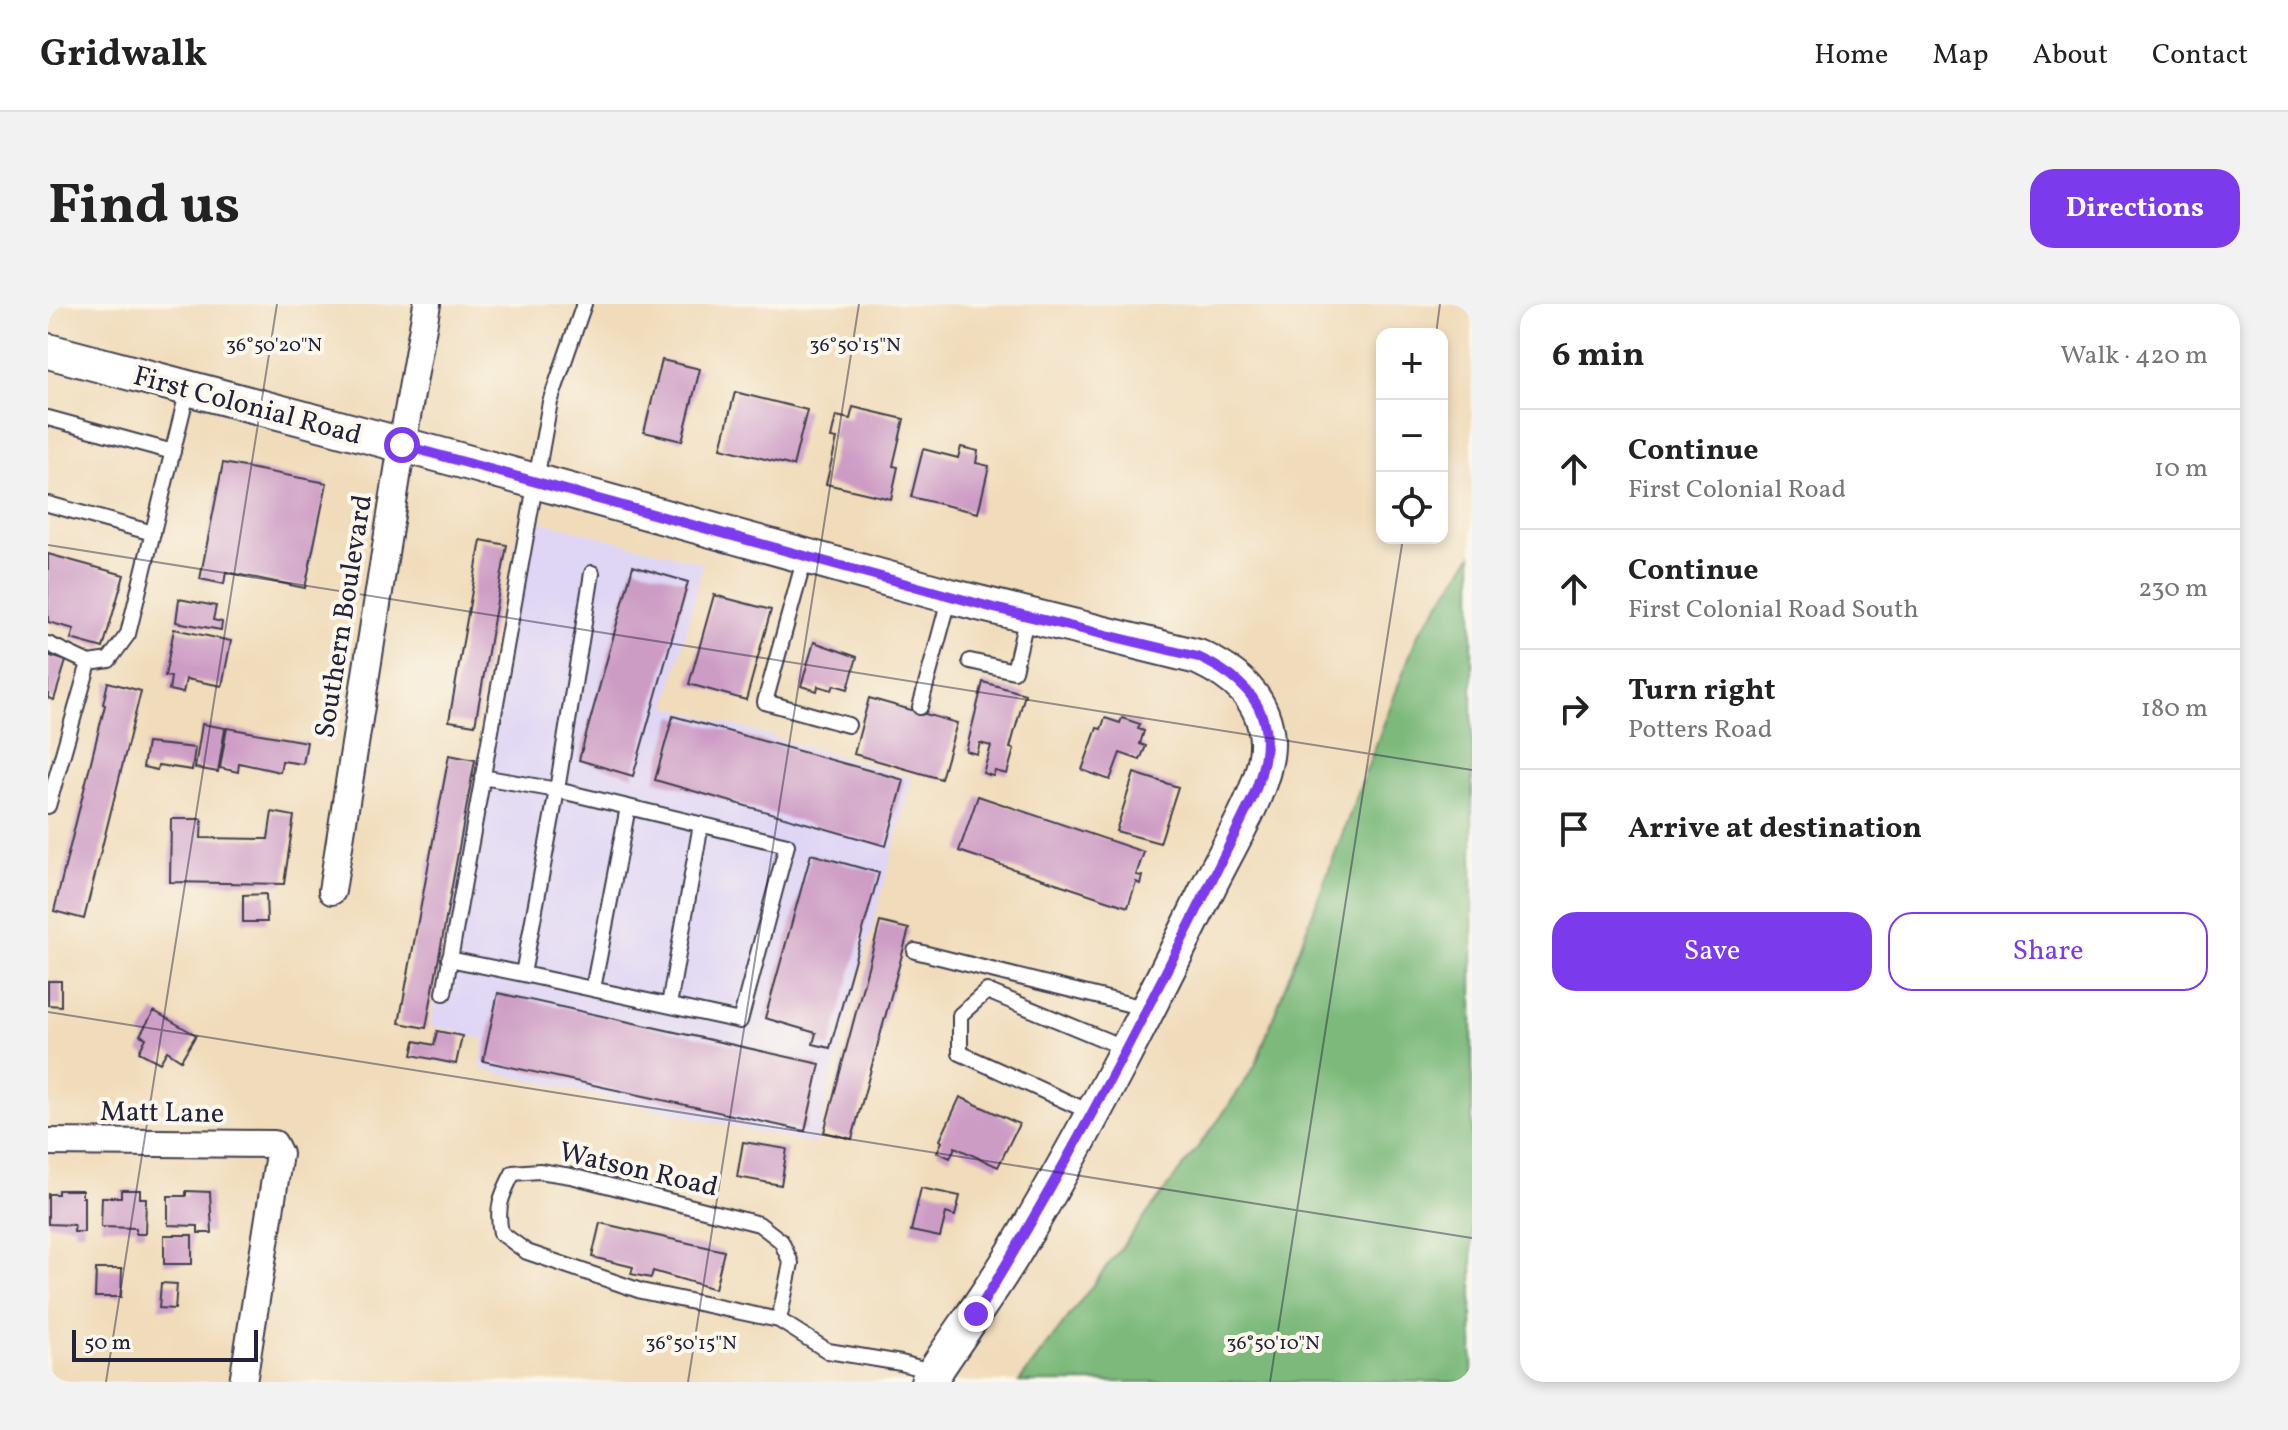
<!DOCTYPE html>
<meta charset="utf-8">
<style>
body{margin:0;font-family:Vollkorn,serif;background:#f2f2f2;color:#222}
.controls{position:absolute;right:24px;top:24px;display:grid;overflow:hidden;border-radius:16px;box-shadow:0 4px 12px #0003}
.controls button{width:72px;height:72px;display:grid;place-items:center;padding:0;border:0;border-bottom:2px solid #e0e0e0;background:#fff;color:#222;font:40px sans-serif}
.scale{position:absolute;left:24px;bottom:20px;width:186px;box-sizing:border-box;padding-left:8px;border:4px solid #22223b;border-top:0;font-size:22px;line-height:28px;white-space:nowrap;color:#22223b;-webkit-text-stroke:6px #fbf7ec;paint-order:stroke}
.stop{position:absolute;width:24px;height:24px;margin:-18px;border:6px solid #7c3aed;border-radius:50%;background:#fff}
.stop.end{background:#7c3aed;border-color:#fff;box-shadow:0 2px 8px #0008}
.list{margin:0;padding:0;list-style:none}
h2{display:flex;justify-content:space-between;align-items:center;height:104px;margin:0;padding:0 32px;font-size:34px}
h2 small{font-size:26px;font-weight:400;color:#767676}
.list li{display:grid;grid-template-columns:52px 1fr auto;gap:24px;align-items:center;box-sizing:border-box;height:120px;padding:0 32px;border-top:2px solid #e0e0e0}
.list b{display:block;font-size:30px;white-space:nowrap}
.list p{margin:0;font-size:26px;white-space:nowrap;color:#767676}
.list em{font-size:26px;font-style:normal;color:#767676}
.actions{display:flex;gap:16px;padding:24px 32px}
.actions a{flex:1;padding:18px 0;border:2px solid #7c3aed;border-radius:24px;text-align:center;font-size:28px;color:#7c3aed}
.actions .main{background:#7c3aed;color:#fff}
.icon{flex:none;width:44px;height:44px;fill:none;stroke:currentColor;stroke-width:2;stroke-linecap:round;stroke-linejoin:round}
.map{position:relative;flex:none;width:1424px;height:1078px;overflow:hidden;border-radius:24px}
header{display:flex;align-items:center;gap:48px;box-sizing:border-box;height:112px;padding:0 40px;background:#fff;border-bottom:2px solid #e0e0e0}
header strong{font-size:38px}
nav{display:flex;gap:44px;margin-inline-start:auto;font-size:28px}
.intro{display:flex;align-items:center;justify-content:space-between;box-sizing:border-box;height:192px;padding:0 48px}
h1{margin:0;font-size:56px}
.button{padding:20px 36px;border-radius:24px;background:#7c3aed;color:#fff;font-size:28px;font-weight:700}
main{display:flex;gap:48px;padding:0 48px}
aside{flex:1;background:#fff;border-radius:24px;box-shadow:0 4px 12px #0003}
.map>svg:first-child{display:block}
.built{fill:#dfd5f5}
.forest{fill:#7cb97a;stroke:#4f6e5a;stroke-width:2}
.building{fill:#cd9cc5}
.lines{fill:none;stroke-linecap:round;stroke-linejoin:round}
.service-casing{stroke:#413e4e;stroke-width:18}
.minor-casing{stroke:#413e4e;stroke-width:30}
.tertiary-casing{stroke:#413e4e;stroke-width:38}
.service{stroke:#fff;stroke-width:14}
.minor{stroke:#fff;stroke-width:26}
.tertiary{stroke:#fff;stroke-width:34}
.route{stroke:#7c3aed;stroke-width:10}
.ticks{fill:none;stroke:#22223b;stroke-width:2;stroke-opacity:0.45}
.labels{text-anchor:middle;stroke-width:8;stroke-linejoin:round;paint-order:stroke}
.street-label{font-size:28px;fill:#22223b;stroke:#fbf7ec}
.ticks-label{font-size:20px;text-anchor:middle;fill:#22223b;stroke:#fbf7ec;stroke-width:8;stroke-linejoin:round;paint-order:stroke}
</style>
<header>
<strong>Gridwalk</strong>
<nav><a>Home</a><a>Map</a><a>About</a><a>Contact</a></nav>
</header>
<div class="intro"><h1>Find us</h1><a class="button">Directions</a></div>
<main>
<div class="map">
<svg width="1424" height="1078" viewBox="0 0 1424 1078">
<rect width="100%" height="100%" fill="#fbf7ec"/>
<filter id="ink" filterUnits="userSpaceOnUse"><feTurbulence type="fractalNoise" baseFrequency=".0125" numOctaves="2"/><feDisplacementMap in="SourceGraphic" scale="16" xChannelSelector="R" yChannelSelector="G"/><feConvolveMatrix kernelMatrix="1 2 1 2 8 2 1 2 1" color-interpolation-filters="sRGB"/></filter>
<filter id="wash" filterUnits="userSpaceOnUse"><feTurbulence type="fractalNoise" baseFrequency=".006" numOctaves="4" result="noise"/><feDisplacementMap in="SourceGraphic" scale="32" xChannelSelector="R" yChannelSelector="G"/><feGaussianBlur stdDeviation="1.8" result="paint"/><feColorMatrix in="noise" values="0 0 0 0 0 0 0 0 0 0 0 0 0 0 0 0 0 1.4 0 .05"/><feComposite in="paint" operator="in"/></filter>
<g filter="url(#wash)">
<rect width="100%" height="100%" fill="#f0dcba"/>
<path class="built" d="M 472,212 L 655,259 L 619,402 L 864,474 L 767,841 L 433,765 L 436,735 L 383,722 Z"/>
<path class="forest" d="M 1424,251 L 1424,1078 L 971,1078 L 1172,814 L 1207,762 L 1369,332 Z"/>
<g id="blocks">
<path class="building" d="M 614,56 L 652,65 L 634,137 L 596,128 Z
M 687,88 L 759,106 L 745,162 L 673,144 Z
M 805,103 L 856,115 L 845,162 L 850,163 L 843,195 L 778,180 L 789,135 L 783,134 L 788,112 L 802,115 Z
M 913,143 L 930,147 L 928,159 L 941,162 L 930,209 L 863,193 L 875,145 L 910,154 Z
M 175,159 L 279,179 L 257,284 L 178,268 L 176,280 L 152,275 Z
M 433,236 L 459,241 L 427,421 L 401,417 Z
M 0,250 L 76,271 L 55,344 L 23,335 L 26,325 L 0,318 Z
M 585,262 L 640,278 L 585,472 L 531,456 Z
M 666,291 L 723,306 L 698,396 L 641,380 Z
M 131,295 L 168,302 L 165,316 L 174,318 L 173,326 L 128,318 Z
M 126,325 L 183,337 L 174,382 L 138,375 L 135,389 L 121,386 L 123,373 L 117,372 Z
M 766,338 L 809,353 L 800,385 L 786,381 L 784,386 L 770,382 L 769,387 L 753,382 Z
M 0,351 L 18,357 L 6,396 L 0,394 Z
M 60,378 L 93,387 L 36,615 L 6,607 L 57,401 L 55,400 Z
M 935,378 L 977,390 L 962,444 L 966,445 L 959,470 L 947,467 L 945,472 L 935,469 L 943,442 L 932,439 L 929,450 L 918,447 Z
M 821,394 L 909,419 L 893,475 L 806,450 Z
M 625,412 L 856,476 L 838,542 L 607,476 Z
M 1057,414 L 1072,419 L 1074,414 L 1092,420 L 1090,425 L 1096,427 L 1092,440 L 1098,442 L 1092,456 L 1072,449 L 1062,476 L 1034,466 L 1049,424 L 1053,425 Z
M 154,420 L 177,424 L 170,468 L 147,464 Z
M 179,424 L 259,438 L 255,460 L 234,457 L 232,468 L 191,459 L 190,468 L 172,464 Z
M 99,439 L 147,444 L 144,466 L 110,461 L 109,466 L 95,463 Z
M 401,451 L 427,456 L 378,724 L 351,719 Z
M 1086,469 L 1130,483 L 1112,539 L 1068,527 Z
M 930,492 L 1096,548 L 1088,571 L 1094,572 L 1092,580 L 1088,578 L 1080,603 L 911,547 Z
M 224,508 L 246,512 L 236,580 L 122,578 L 123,515 L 154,515 L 153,534 L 220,535 Z
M 763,550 L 831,569 L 782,744 L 765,740 L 768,729 L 717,714 Z
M 218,590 L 219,618 L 195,618 L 195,591 Z
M 832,618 L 861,625 L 804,835 L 776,828 Z
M 0,677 L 13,677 L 13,702 L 0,701 Z
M 450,689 L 772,760 L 757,827 L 435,757 Z
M 106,707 L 148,731 L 133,756 L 119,747 L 112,759 L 91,748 L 98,734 L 92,731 Z
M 389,727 L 414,732 L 408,760 L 364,751 L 367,737 L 386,741 Z
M 912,793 L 971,820 L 950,863 L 907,843 L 902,854 L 889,848 L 894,838 L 892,836 Z
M 695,838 L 739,845 L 733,881 L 689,873 Z
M 873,884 L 912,892 L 907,912 L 898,909 L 892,933 L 863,927 Z
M 10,886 L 34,886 L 34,893 L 36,893 L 36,928 L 26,928 L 26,921 L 0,920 L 0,890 L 10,890 Z
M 73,886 L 92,886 L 92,894 L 98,894 L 97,930 L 88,930 L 88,924 L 53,923 L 54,893 L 73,893 Z
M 138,887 L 162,888 L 164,929 L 150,929 L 150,922 L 120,921 L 120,892 L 138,892 Z
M 552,919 L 676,947 L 667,985 L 605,967 L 603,974 L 583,970 L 585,963 L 544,953 Z
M 116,931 L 144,931 L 144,960 L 116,960 Z
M 48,965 L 74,965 L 73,993 L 47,993 Z
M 113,979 L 129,980 L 127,1005 L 111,1004 Z"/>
</g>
</g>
<g filter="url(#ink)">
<use href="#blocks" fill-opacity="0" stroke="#413e4e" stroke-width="2"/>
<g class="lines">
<g class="service-casing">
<path id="service" d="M 0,114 L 125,148
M 0,200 L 105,229
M 757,253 L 717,398 L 800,421
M 0,340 L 41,359
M 922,357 L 966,367 L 979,312
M 872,403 L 902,292
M 0,502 L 41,359 L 61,356 L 80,330 L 140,85
M 867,647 L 1100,705
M 401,655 L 475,670 L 509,486 L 434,473
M 475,670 L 692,717 L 739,541 L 509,486 L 544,269
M 545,685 L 580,503
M 396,689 L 502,98 L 536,0
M 621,701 L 653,520
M 1044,809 L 912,749 L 912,711 L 939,687 L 1079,745
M 731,1016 L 743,959 L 733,937 L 711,920 L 523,872 L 491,867 L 465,869 C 453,892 448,904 453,929 L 479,948 L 593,987 L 731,1016 L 780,1047 L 853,1059 L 886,1068"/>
</g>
<g class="minor-casing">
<path id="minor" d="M 284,587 L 354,141 L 379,0
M 0,838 L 226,840 L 231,850 L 195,1078"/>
</g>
<g class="tertiary-casing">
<path id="tertiary" d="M 0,47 L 400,153 L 902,292 L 1150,353 C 1187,370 1217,394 1219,437 C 1221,479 1179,544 1161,582 C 1100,706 1038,829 967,947 C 940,992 908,1034 880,1078"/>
</g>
<use href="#service" class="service"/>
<use href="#minor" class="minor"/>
<use href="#tertiary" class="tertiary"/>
</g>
</g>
<g class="lines" filter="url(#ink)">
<path class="route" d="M 354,141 L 946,304 L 1150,353 C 1218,384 1233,427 1204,495 C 1118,670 1031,844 928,1010"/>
</g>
<path class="ticks" d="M 1388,30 L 1392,0M 0,241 L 1424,466M 0,708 L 1424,934M 58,1078 L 229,0M 640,1078 L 811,0M 1222,1078 L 1355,234"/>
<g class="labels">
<g class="street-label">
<text transform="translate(200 100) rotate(15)" y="10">First Colonial Road</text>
<text transform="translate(294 312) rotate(-81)" y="10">Southern Boulevard</text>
<text transform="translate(114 807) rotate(1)" y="10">Matt Lane</text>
<text transform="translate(591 864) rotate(13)" y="10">Watson Road</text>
</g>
</g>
<g class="ticks-label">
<text x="226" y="47">36°50'20"N</text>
<text x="807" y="47">36°50'15"N</text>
<text x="643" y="1045">36°50'15"N</text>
<text x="1225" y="1045">36°50'10"N</text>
</g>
</svg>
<div class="controls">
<button>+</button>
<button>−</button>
<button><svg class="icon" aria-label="locate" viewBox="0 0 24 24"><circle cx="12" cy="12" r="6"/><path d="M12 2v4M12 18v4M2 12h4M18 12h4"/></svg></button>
</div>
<div class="scale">50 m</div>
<div class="stop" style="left:354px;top:141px"></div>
<div class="stop end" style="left:928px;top:1010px"></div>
</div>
<aside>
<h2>6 min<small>Walk · 420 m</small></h2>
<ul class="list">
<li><svg class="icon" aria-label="ahead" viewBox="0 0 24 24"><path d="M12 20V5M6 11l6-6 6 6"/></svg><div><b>Continue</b><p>First Colonial Road</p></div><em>10 m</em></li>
<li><svg class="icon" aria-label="ahead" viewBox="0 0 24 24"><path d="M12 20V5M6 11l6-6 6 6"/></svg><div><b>Continue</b><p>First Colonial Road South</p></div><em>230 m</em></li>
<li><svg class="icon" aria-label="right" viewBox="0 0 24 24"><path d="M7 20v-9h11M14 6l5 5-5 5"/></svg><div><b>Turn right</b><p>Potters Road</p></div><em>180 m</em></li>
<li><svg class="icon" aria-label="arrive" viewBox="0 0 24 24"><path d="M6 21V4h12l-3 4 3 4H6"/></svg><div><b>Arrive at destination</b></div></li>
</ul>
<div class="actions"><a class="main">Save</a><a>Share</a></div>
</aside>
</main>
